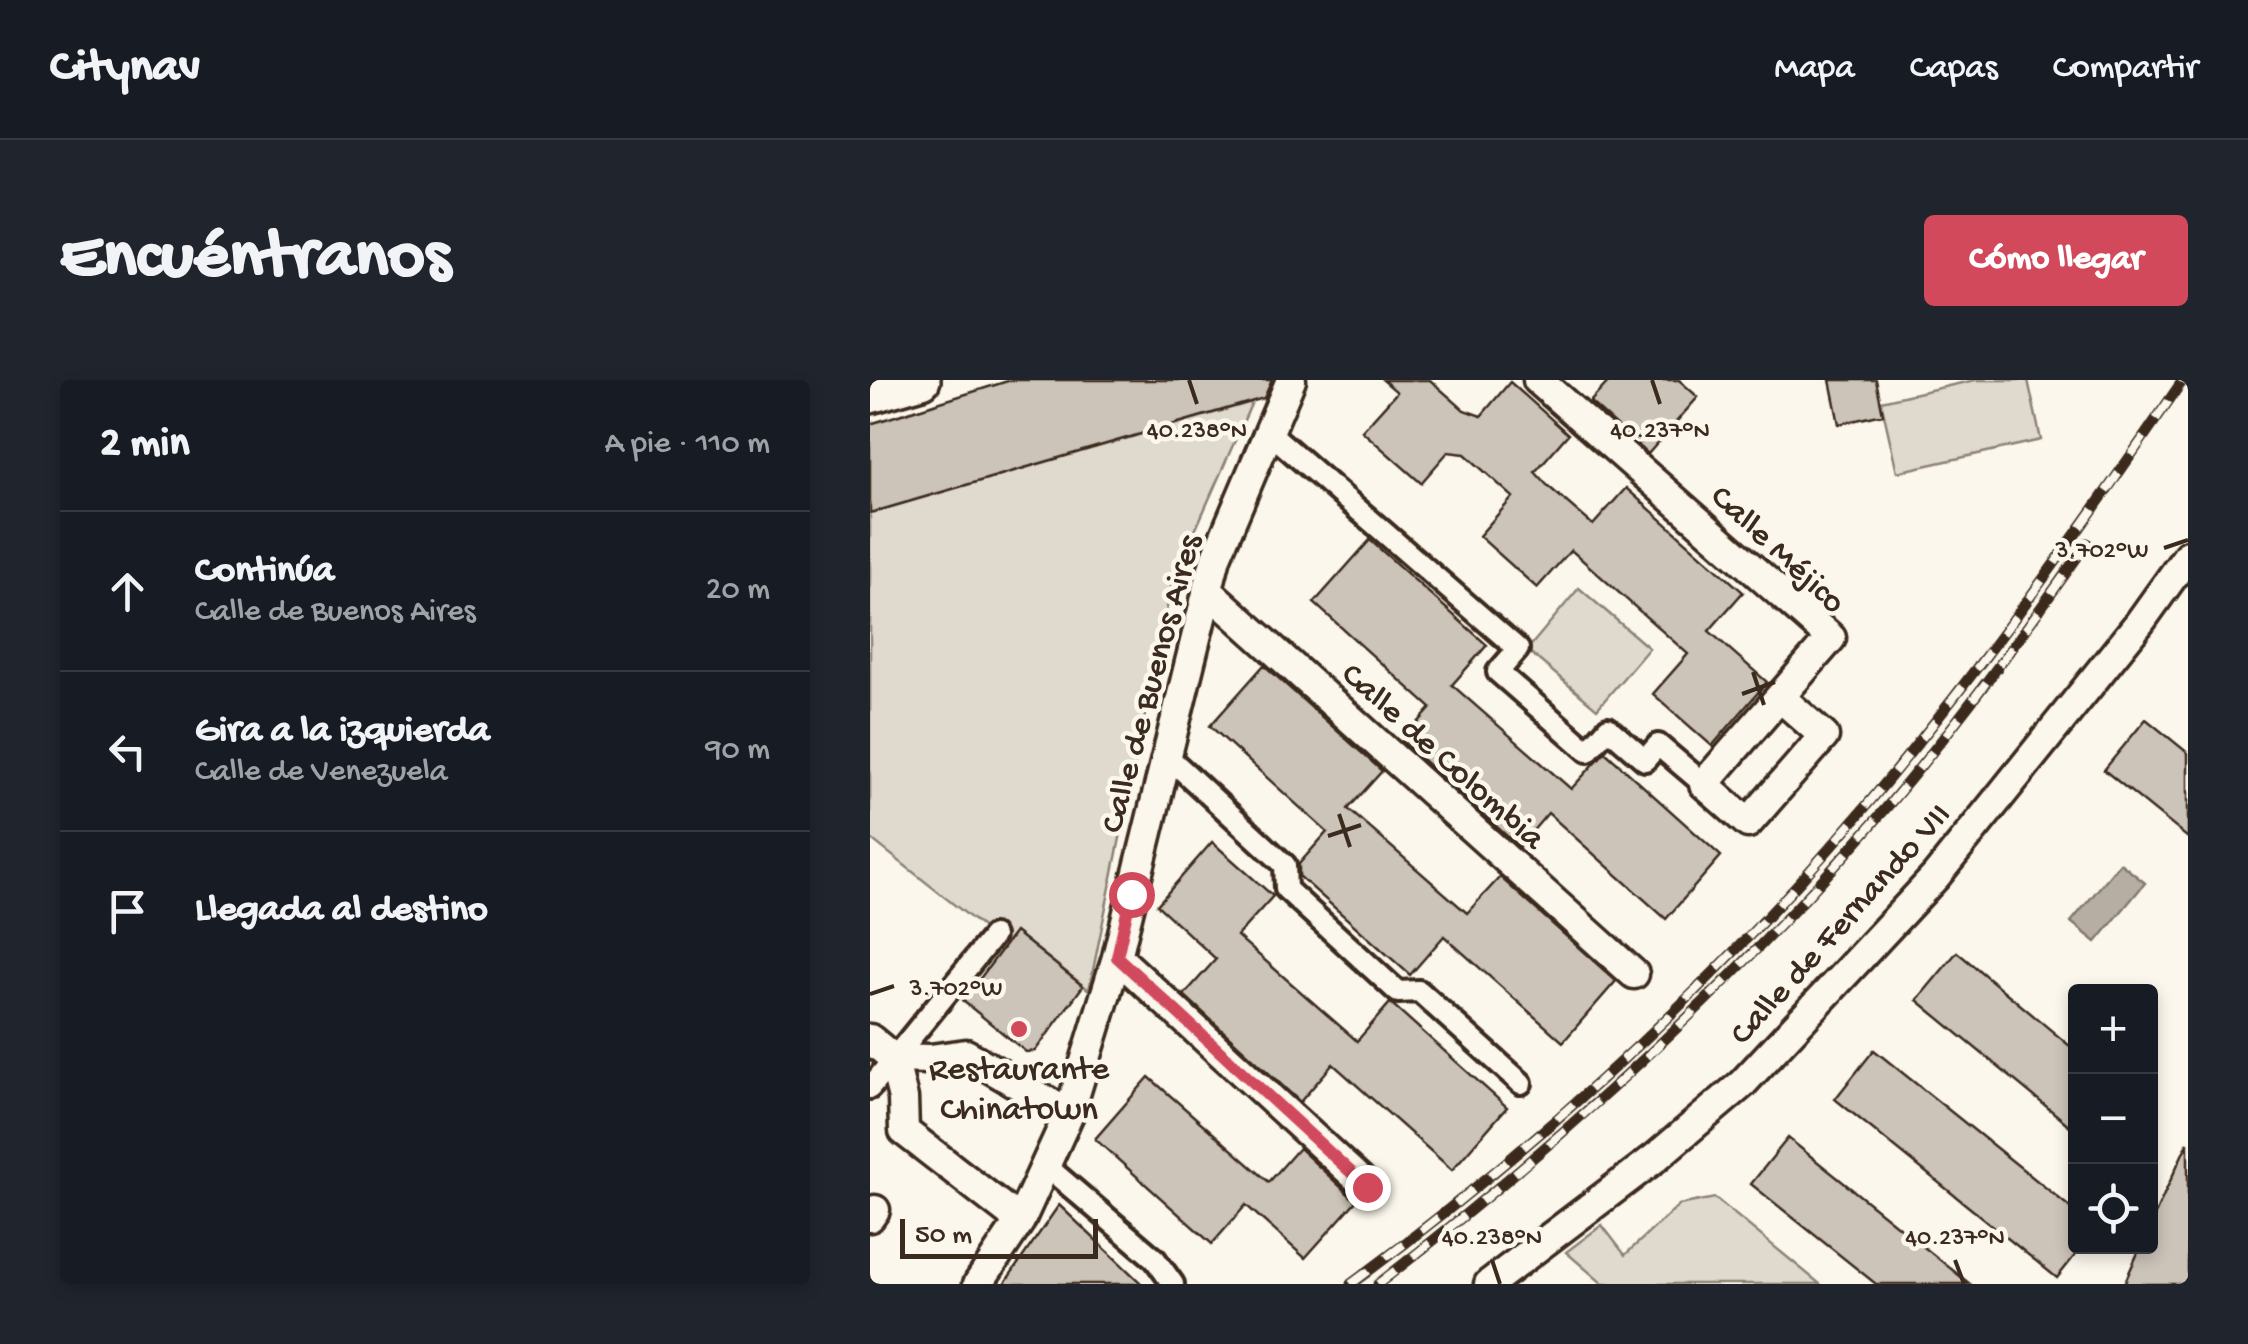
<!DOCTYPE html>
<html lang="es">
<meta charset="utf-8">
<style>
body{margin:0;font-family:"Gochi Hand",sans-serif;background:#20242c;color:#f1f3f6}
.controls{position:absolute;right:30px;bottom:30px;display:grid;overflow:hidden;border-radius:10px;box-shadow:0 5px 15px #0003}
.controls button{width:90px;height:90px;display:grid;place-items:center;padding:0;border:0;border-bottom:2px solid #363941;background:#171b24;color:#f1f3f6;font:50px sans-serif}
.scale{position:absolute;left:30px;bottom:25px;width:198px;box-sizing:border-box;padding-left:10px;border:5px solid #3b2a1e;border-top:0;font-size:28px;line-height:35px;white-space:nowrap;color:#3b2a1e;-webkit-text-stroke:8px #fbf7ec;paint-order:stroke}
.stop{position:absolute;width:30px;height:30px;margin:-22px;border:8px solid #d1495b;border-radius:50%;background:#fff}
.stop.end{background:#d1495b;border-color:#fff;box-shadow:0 2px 10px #0008}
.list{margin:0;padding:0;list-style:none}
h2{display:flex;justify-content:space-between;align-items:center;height:130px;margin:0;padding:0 40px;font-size:42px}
h2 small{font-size:32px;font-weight:400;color:#9ea1a6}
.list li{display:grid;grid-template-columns:65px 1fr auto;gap:30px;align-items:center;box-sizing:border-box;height:160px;padding:0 40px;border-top:2px solid #363941}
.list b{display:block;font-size:38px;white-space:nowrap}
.list p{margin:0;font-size:32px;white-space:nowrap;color:#9ea1a6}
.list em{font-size:32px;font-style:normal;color:#9ea1a6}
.icon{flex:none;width:55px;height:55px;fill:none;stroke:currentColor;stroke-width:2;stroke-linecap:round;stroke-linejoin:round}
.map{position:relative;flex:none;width:1318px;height:904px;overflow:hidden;border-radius:10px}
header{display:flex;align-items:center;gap:60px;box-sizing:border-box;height:140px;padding:0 50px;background:#171b24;border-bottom:2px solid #363941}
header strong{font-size:48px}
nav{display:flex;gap:55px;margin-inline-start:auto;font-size:35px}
.intro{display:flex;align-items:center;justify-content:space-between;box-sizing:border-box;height:240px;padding:0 60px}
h1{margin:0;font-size:70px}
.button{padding:25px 45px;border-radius:10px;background:#d1495b;color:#fff;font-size:35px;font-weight:700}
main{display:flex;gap:60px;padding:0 60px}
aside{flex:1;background:#171b24;border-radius:10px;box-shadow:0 5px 15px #0003}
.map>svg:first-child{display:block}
.green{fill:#dfd9ce;stroke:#8d8276;stroke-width:2.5}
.water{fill:#b6aea2;stroke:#85796d;stroke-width:2.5}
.building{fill:#ccc4b9;stroke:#3b2a1e;stroke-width:2.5}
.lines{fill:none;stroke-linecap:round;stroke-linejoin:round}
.pedestrian-casing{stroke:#3b2a1e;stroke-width:28}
.minor-casing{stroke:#3b2a1e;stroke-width:35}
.tertiary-casing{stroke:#3b2a1e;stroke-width:42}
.pedestrian{stroke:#fbf7ec;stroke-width:20}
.minor{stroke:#fbf7ec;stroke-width:28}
.tertiary{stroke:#fbf7ec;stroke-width:35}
.rail-casing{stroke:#3b2a1e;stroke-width:11}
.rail{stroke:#fbf7ec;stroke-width:8;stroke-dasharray:22;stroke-linecap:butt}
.route{stroke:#d1495b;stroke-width:12}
.ticks{fill:none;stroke:#3b2a1e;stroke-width:4}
.poi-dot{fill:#d1495b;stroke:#fbf7ec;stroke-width:4}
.labels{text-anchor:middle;stroke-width:9;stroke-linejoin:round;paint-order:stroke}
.street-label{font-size:35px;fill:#3b2a1e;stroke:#fbf7ec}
.poi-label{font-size:35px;fill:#3b2a1e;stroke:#fbf7ec}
.ticks-label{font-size:25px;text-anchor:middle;fill:#3b2a1e;stroke:#fbf7ec;stroke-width:9;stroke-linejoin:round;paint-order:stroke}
</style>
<header>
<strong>Citynav</strong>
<nav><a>Mapa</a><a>Capas</a><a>Compartir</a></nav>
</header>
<div class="intro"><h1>Encuéntranos</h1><a class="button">Cómo llegar</a></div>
<main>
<aside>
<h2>2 min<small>A pie · 110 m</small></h2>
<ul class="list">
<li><svg class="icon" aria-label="ahead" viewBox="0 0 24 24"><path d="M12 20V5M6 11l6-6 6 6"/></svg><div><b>Continúa</b><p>Calle de Buenos Aires</p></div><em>20 m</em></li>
<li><svg class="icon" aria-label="left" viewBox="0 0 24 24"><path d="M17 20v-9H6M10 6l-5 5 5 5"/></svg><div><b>Gira a la izquierda</b><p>Calle de Venezuela</p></div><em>90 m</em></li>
<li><svg class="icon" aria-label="arrive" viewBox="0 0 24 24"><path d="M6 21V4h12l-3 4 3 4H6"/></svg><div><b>Llegada al destino</b></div></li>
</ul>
</aside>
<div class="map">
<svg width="1318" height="904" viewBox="0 0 1318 904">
<rect width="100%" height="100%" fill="#fbf7ec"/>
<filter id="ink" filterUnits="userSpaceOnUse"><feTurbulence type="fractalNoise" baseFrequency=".01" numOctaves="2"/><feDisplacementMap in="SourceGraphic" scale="20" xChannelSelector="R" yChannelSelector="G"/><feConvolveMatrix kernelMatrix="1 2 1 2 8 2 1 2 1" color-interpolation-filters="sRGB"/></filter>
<g filter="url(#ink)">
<path class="green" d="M 1105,0 L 1158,0 L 1171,60 L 1027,92 L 1011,21 Z
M 382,22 L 302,203 L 219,610 L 149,555 L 141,557 L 135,565 L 0,458 L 0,133 Z
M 709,208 L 779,268 L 727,329 L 657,270 Z
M 845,818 L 950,904 L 733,904 L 696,872 L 732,845 L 755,875 L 809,825 Z"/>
<path class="water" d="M 1250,483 L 1275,503 L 1226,562 L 1201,542 Z"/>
<path class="building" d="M 141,0 L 402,0 L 394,18 L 0,133 L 0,44 Z
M 513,0 L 560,0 L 594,30 L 611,36 L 640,2 L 698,54 L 665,92 L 678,106 L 723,145 L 756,108 L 873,212 L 839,251 L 897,302 L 842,366 L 783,314 L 818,274 L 701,170 L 667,208 L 609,156 L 643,117 L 595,74 L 578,72 L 551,103 L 492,51 L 527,12 Z
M 740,0 L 809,0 L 828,17 L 778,74 L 720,22 Z
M 960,0 L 1006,0 L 1013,34 L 969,44 Z
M 500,160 L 617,265 L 582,305 L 701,409 L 735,372 L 851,476 L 796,539 L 678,433 L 649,467 L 532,361 L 561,328 L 444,223 Z
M 394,285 L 512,391 L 478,429 L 597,533 L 630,497 L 746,601 L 693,662 L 574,556 L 540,595 L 429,496 L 429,484 L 457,452 L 340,346 Z
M 1276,339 L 1318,373 L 1318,458 L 1234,390 Z
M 342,462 L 403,516 L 367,556 L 487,661 L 520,623 L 523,625 L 637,727 L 582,790 L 463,684 L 430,722 L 314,615 L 346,579 L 287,525 Z
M 145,552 L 213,606 L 165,671 L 156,672 L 93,621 Z
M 1087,572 L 1206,671 L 1206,751 L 1047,620 Z
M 1004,670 L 1206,832 L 1206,874 L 1187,898 L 965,719 Z
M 279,697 L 399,802 L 429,768 L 486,821 L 435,878 L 376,825 L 342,864 L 225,759 Z
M 918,758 L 1100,904 L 1006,904 L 881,804 Z
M 1318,762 L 1318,904 L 1254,904 L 1271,866 L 1280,866 L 1280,845 Z
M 189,825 L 272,904 L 134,904 Z"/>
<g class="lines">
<g class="pedestrian-casing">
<path id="pedestrian" d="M 399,52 L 648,269 L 628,292 L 718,371 L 738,348 L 775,380 L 788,365 L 834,404
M 296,375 L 415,485 L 416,509 L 528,612 L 549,611 L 651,703
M 0,708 L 123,556
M 175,785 L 285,879 L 303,904"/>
</g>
<g class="minor-casing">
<path id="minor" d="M 668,0 L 961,258 L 834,404 L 878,443 L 954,356 L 910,317
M 337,210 L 764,594
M 247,577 L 497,807
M 0,659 L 23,678 L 33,718 L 34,751 L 150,841
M 23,678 L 60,679 L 96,674 L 199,734
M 0,837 L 5,830
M 108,904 L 150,841 L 199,734 L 247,577 L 346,177 L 421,0
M 619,904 L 785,778 L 872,704 L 1066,496 L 1270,242 L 1318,175"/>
</g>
<g class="tertiary-casing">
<path id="tertiary" d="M 0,15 L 52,0"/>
</g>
<use href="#pedestrian" class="pedestrian"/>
<use href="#minor" class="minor"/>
<use href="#tertiary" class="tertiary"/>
<g class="rail-casing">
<path id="rail" d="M 481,904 C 657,774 823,625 967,460 C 1093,315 1205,158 1313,0
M 508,904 C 676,774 834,632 976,474 C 1064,376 1142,270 1217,163"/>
</g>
<use href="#rail" class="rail"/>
</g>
</g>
<g class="lines" filter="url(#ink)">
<path class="route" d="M 261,514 L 247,577 L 497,807"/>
</g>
<path class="ticks" d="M 319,0 L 327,24M 782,0 L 790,24M 1294,168 L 1318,160M 883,292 L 894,325M 872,314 L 905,302M 469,434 L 480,467M 458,456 L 491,445M 0,614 L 24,606M 622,880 L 630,904M 1085,880 L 1094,904"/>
<circle class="poi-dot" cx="149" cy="649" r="10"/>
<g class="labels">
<g class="street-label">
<text transform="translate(910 167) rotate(43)" y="12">Calle Méjico</text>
<text transform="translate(278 303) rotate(-75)" y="12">Calle de Buenos Aires</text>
<text transform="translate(575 374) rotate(42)" y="12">Calle de Colombia</text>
<text transform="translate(968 542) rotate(-48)" y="12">Calle de Fernando VII</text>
</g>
<g class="poi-label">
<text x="149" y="698">Restaurante<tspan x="149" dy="40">Chinatown</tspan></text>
</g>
</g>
<g class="ticks-label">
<text x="327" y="57">40.238°N</text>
<text x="790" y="57">40.237°N</text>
<text x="1232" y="177">3.702°W</text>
<text x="86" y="615">3.702°W</text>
<text x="622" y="864">40.238°N</text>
<text x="1085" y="864">40.237°N</text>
</g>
</svg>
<div class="controls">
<button>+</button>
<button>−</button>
<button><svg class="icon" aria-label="locate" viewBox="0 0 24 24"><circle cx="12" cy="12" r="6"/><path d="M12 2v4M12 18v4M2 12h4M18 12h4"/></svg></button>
</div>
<div class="scale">50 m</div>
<div class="stop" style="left:261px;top:514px"></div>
<div class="stop end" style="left:497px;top:807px"></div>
</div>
</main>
